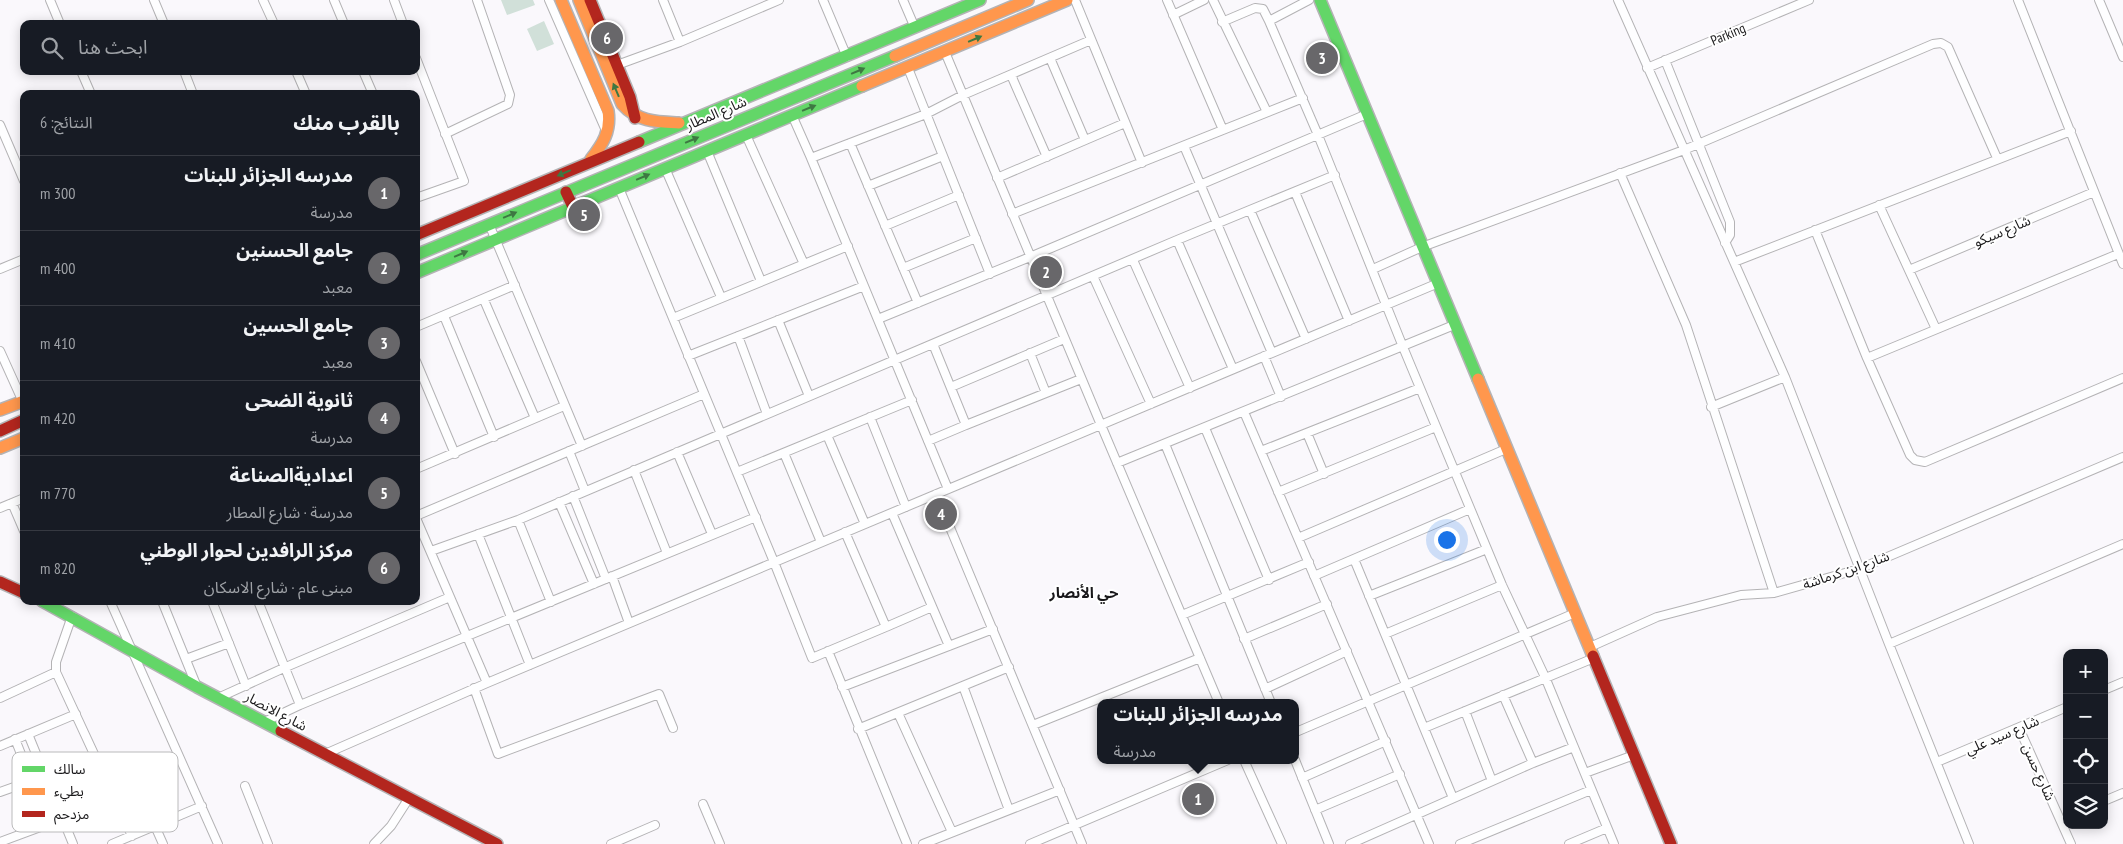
<!DOCTYPE html>
<html lang="ar">
<meta charset="utf-8">
<style>
body{margin:0;font-family:"PT Sans Narrow","Noto Sans Arabic",sans-serif;background:#20242c;color:#f1f3f6;direction:rtl}
.controls{position:absolute;right:15px;bottom:15px;display:grid;overflow:hidden;border-radius:10px;box-shadow:0 2px 12px #0003}
.controls button{width:45px;height:45px;display:grid;place-items:center;padding:0;border:0;border-bottom:1px solid #363941;background:#171b24;color:#f1f3f6;font:25px sans-serif}
.you{position:absolute;left:1446px;top:539px;width:18px;height:18px;margin:-12px;border:4px solid #fff;border-radius:50%;background:#1a73e8;box-shadow:0 0 0 8px #1a73e833}
.badge{display:grid;place-items:center;width:32px;height:32px;border-radius:50%;background:#68676a;color:#fff;font-size:16px;font-weight:700}
.pin{position:absolute;translate:-50% -50%;border:2px solid #fff;box-shadow:0 1px 5px #0006}
.popup{position:absolute;left:1097px;top:699px;width:202px;height:65px;box-sizing:border-box;display:grid;place-content:center;border-radius:10px;background:#171b24;filter:drop-shadow(0 1px 4px #0005);font-size:16px;white-space:nowrap;color:#9ea1a6}
.popup b{font-size:19px;color:#f1f3f6}
.popup::after{content:'';position:absolute;left:50%;top:100%;margin-left:-10px;border:10px solid transparent;border-top-color:#171b24}
.list{margin:0;padding:0;list-style:none}
h2{display:flex;justify-content:space-between;align-items:center;height:65px;margin:0;padding:0 20px;font-size:21px}
h2 small{font-size:16px;font-weight:400;color:#9ea1a6}
.list li{display:grid;grid-template-columns:32px 1fr auto;gap:15px;align-items:center;box-sizing:border-box;height:75px;padding:0 20px;border-top:1px solid #363941}
.list b{display:block;font-size:19px;white-space:nowrap}
.list p{margin:0;font-size:16px;white-space:nowrap;color:#9ea1a6}
.list em{font-size:16px;font-style:normal;color:#9ea1a6}
.icon{flex:none;width:28px;height:28px;fill:none;stroke:currentColor;stroke-width:2;stroke-linecap:round;stroke-linejoin:round}
.map{position:relative;flex:none;width:2123px;height:844px;overflow:hidden;direction:ltr}
.search{position:absolute;background:#171b24;box-shadow:0 2px 12px #0003;left:20px;top:20px;width:400px;height:55px;display:flex;align-items:center;gap:12px;box-sizing:border-box;padding:0 18px;border-radius:10px;color:#9ea1a6;font-size:19px}
.panel{position:absolute;background:#171b24;box-shadow:0 2px 12px #0003;left:20px;top:90px;width:400px;height:515px;border-radius:10px;direction:rtl}
.map>svg:first-child{display:block}
.green{fill:#d1e0d9}
.lines{fill:none;stroke-linecap:round;stroke-linejoin:round}
.street-casing{stroke:#b4b3b5;stroke-width:10}
.fast-casing{stroke:#b4b3b5;stroke-width:14}
.slow-casing{stroke:#b4b3b5;stroke-width:14}
.jam-casing{stroke:#b4b3b5;stroke-width:14}
.street{stroke:#fefeff;stroke-width:8}
.fast{stroke:#63d668;stroke-width:11}
.slow{stroke:#ff974d;stroke-width:11}
.jam{stroke:#b3261e;stroke-width:11}
.oneway{fill:#3e7842}
.labels{text-anchor:middle;stroke-width:4;stroke-linejoin:round;paint-order:stroke}
.street-label{font-size:14px;fill:#1a191b;stroke:#fff}
.neighbourhood-label{font-size:15px;font-weight:bold;fill:#1a191b;stroke:#fff}
.key{fill:#fff;stroke:#bababb;stroke-width:1}
.key-label{font-size:14px;fill:#1a191b}
</style>
<div class="map">
<svg width="2123" height="844" viewBox="0 0 2123 844">
<rect width="100%" height="100%" fill="#faf8fc"/>
<path class="green" d="M 501,0 L 533,0 L 535,5 L 507,15 Z
M 544,21 L 554,44 L 537,51 L 527,29 Z"/>
<g class="lines">
<g class="street-casing">
<path id="street" d="M 50,0 L 60,24
M 154,0 L 164,24
M 263,0 L 274,24
M 334,0 L 344,24
M 394,0 L 403,24
M 549,0 L 607,133
M 663,0 L 680,42
M 823,0 L 847,57
M 903,0 L 915,28
M 1075,0 L 1142,163
M 1167,0 L 1223,130
M 1213,0 L 1267,112
M 1618,0 L 1785,377 L 1889,644 L 1969,844
M 2018,0 L 2123,264
M 2099,0 L 2123,57
M 1173,15 L 1204,0
M 1269,21 L 1309,0
M 1222,22 L 1255,8 L 1263,9 L 1269,21 L 1318,135 L 1403,347 L 1502,585 L 1545,677 L 1614,844
M 945,52 L 1101,425 L 1219,703
M 416,58 L 464,181 L 416,198
M 1050,58 L 1085,140
M 1665,60 L 1730,222 L 1730,235 L 1725,243
M 617,65 L 680,42 L 779,0
M 908,68 L 990,274
M 1647,68 L 1809,0
M 81,71 L 91,94
M 184,71 L 193,94
M 296,71 L 306,94
M 363,71 L 373,94
M 1011,75 L 1047,157
M 792,115 L 811,158 L 948,489
M 0,125 L 24,181
M 445,134 L 508,104 L 510,95 L 477,0
M 746,135 L 804,264
M 850,143 L 918,303
M 1184,146 L 1272,353
M 707,151 L 761,281
M 811,158 L 926,114 L 963,95 L 1091,40
M 665,168 L 721,297
M 1620,173 L 1686,325 L 1774,593
M 997,178 L 1125,123
M 868,186 L 943,156
M 619,188 L 774,562 L 812,658 L 886,627
M 1295,192 L 1349,321
M 1879,205 L 1936,329
M 1250,210 L 1306,339
M 1012,214 L 1303,98
M 489,224 L 582,446
M 885,226 L 959,195
M 1815,230 L 1867,358 L 1910,455 L 1915,460 L 1925,462 L 2123,378
M 1177,240 L 1233,369
M 1133,260 L 1190,388
M 1734,262 L 2071,131
M 903,268 L 976,238
M 0,269 L 24,259
M 1373,269 L 1422,247 L 1684,150 L 1933,44 L 1941,43 L 1948,47 L 1997,158
M 1909,270 L 2094,192
M 1093,276 L 1151,404
M 484,300 L 535,418
M 444,316 L 494,437
M 673,318 L 848,246
M 878,319 L 1030,257 L 1367,114
M 778,320 L 809,396
M 416,327 L 515,285
M 738,336 L 767,414
M 0,351 L 23,402
M 1030,353 L 1046,393
M 688,356 L 864,286
M 1264,356 L 1281,397
M 1867,358 L 2118,254
M 416,361 L 455,454
M 951,387 L 1064,339
M 1711,407 L 1785,377
M 1244,412 L 1429,844
M 870,417 L 906,507
M 966,425 L 1081,379
M 1205,428 L 1269,580
M 1307,433 L 1324,474
M 827,435 L 865,524
M 928,441 L 966,425 L 933,344
M 1165,444 L 1271,703
M 569,451 L 585,491
M 1261,451 L 1420,388
M 677,452 L 712,534
M 784,453 L 821,542
M 1117,463 L 1454,325
M 416,469 L 564,406
M 634,470 L 667,553
M 737,472 L 912,400
M 1278,492 L 1436,427
M 936,494 L 1082,844
M 573,496 L 606,579
M 559,502 L 594,584
M 12,503 L 24,531
M 0,508 L 24,498
M 892,513 L 949,646
M 416,516 L 704,394
M 416,518 L 487,683
M 518,520 L 551,602
M 845,532 L 886,627 L 932,607
M 478,534 L 530,665
M 1298,538 L 1506,449
M 431,551 L 518,520 L 1177,240 L 1335,175
M 1354,559 L 1453,798
M 612,576 L 629,623
M 1314,576 L 1470,509
M 1369,596 L 1487,549
M 110,601 L 218,844
M 162,601 L 197,687
M 212,601 L 246,686
M 258,601 L 300,705
M 1182,615 L 1309,562
M 72,616 L 56,662 L 56,672 L 132,836
M 1385,634 L 1502,585
M 1244,639 L 1327,604
M 1889,644 L 2123,544
M 1590,647 L 1657,617 L 1741,595 L 1774,593 L 1859,569 L 2123,457
M 828,651 L 907,844
M 186,659 L 229,643
M 963,686 L 1009,810
M 842,687 L 993,629
M 474,688 L 498,754 L 659,694 L 673,728
M 1265,689 L 1347,651
M 2104,690 L 2123,682
M 1503,695 L 1533,763
M 0,698 L 56,672
M 218,698 L 286,667 L 450,597
M 1465,711 L 1492,781
M 898,713 L 952,832
M 264,722 L 300,705 L 756,517
M 1033,725 L 1200,658
M 1424,728 L 1594,658
M 2019,728 L 2071,844
M 858,729 L 1009,667
M 1296,732 L 1575,613
M 28,734 L 73,844
M 15,739 L 49,824
M 0,746 L 76,714
M 325,754 L 487,683 L 1436,284
M 1244,760 L 1282,844
M 1295,760 L 1329,844
M 1937,762 L 2067,707
M 1585,773 L 1634,755
M 1302,778 L 1386,741
M 245,786 L 268,844
M 0,792 L 31,781
M 2104,801 L 2123,793
M 703,804 L 720,844
M 1315,810 L 1400,774
M 155,826 L 163,844
M 0,842 L 62,819
M 112,844 L 202,806
M 374,844 L 391,826 L 409,798
M 611,844 L 655,825
M 923,844 L 1060,790
M 1030,844 L 1228,760
M 1350,844 L 1533,763 L 1574,747
M 1460,844 L 1591,790
M 1569,844 L 1607,828"/>
</g>
<g class="fast-casing">
<path id="fast" d="M 1320,0 L 1478,379
M 639,142 L 980,0
M 416,255 L 895,56
M 416,273 L 862,86
M 42,601 L 197,687 L 281,731"/>
</g>
<g class="slow-casing">
<path id="slow" d="M 561,0 L 608,111 C 611,131 603,144 591,159
M 579,0 L 622,104 C 638,122 656,122 679,123
M 895,56 L 1028,0
M 862,86 L 1067,0
M 1478,379 L 1593,656
M 0,410 L 24,401
M 0,448 L 24,438"/>
</g>
<g class="jam-casing">
<path id="jam" d="M 590,0 L 630,97 L 635,118
M 566,192 L 573,207
M 416,235 L 639,142
M 0,431 L 24,420
M 0,582 L 24,593
M 1593,656 L 1671,844
M 281,731 L 497,844"/>
</g>
<use href="#street" class="street"/>
<use href="#fast" class="fast"/>
<use href="#slow" class="slow"/>
<use href="#jam" class="jam"/>
</g>
<defs><path id="oneway-solid" d="M-6-.8H1V-3.2L6.5 0L1 3.2V.8H-6Z" transform="scale(1.25)"/></defs>
<g class="oneway">
<use href="#oneway-solid" transform="translate(975 39) rotate(-23)"/>
<use href="#oneway-solid" transform="translate(858 71) rotate(-23)"/>
<use href="#oneway-solid" transform="translate(616 90) rotate(-113)"/>
<use href="#oneway-solid" transform="translate(809 108) rotate(-22)"/>
<use href="#oneway-solid" transform="translate(692 140) rotate(-23)"/>
<use href="#oneway-solid" transform="translate(564 173) rotate(157)"/>
<use href="#oneway-solid" transform="translate(643 177) rotate(-23)"/>
<use href="#oneway-solid" transform="translate(510 215) rotate(-23)"/>
<use href="#oneway-solid" transform="translate(461 254) rotate(-23)"/>
</g>
<g class="labels">
<g class="street-label">
<text transform="translate(1728 34) rotate(-23)" y="5">Parking</text>
<text transform="translate(716 113) rotate(-23)" y="5">شارع المطار</text>
<text transform="translate(2002 231) rotate(-23)" y="5">شارع سيكو</text>
<text transform="translate(1846 570) rotate(-19)" y="5">شارع ابن كرماشة</text>
<text transform="translate(276 711) rotate(28)" y="5">شارع الانصار</text>
<text transform="translate(2002 735) rotate(-23)" y="5">شارع سيد علي</text>
<text transform="translate(2039 772) rotate(66)" y="5">شارع حسن</text>
</g>
<g class="neighbourhood-label">
<text x="1084" y="598">حي الأنصار</text>
</g>
</g>
<rect x="12" y="752" width="166" height="80" rx="8" class="key"/>
<rect x="22" y="766" width="23" height="6" fill="#63d668"/>
<rect x="22" y="788" width="23" height="7" fill="#ff974d"/>
<rect x="22" y="811" width="23" height="6" fill="#b3261e"/>
<g class="key-label">
<text x="54" y="774">سالك</text>
<text x="54" y="796">بطيء</text>
<text x="54" y="819">مزدحم</text>
</g>
</svg>
<div class="controls">
<button>+</button>
<button>−</button>
<button><svg class="icon" aria-label="locate" viewBox="0 0 24 24"><circle cx="12" cy="12" r="6"/><path d="M12 2v4M12 18v4M2 12h4M18 12h4"/></svg></button>
<button><svg class="icon" aria-label="layers" viewBox="0 0 24 24"><path d="M12 4l9 5-9 5-9-5zM3 14l9 5 9-5"/></svg></button>
</div>
<div class="you"></div>
<div class="pin badge" style="left:1198px;top:799px">1</div>
<div class="popup"><b>مدرسه الجزائر للبنات</b>مدرسة</div>
<div class="pin badge" style="left:1046px;top:272px">2</div>
<div class="pin badge" style="left:1322px;top:58px">3</div>
<div class="pin badge" style="left:941px;top:514px">4</div>
<div class="pin badge" style="left:584px;top:215px">5</div>
<div class="pin badge" style="left:607px;top:38px">6</div>
<div class="search"><svg class="icon" aria-label="search" viewBox="0 0 24 24"><circle cx="10" cy="10" r="6"/><path d="M15 15l6 6"/></svg>ابحث هنا</div>
<section class="panel">
<h2>بالقرب منك<small>النتائج: 6</small></h2>
<ul class="list">
<li><span class="badge">1</span><div><b>مدرسه الجزائر للبنات</b><p>مدرسة</p></div><em>300 m</em></li>
<li><span class="badge">2</span><div><b>جامع الحسنين</b><p>معبد</p></div><em>400 m</em></li>
<li><span class="badge">3</span><div><b>جامع الحسين</b><p>معبد</p></div><em>410 m</em></li>
<li><span class="badge">4</span><div><b>ثانوية الضحى</b><p>مدرسة</p></div><em>420 m</em></li>
<li><span class="badge">5</span><div><b>اعداديةالصناعة</b><p>مدرسة · شارع المطار</p></div><em>770 m</em></li>
<li><span class="badge">6</span><div><b>مركز الرافدين لحوار الوطني</b><p>مبنى عام · شارع الاسكان</p></div><em>820 m</em></li>
</ul>
</section>
</div>
